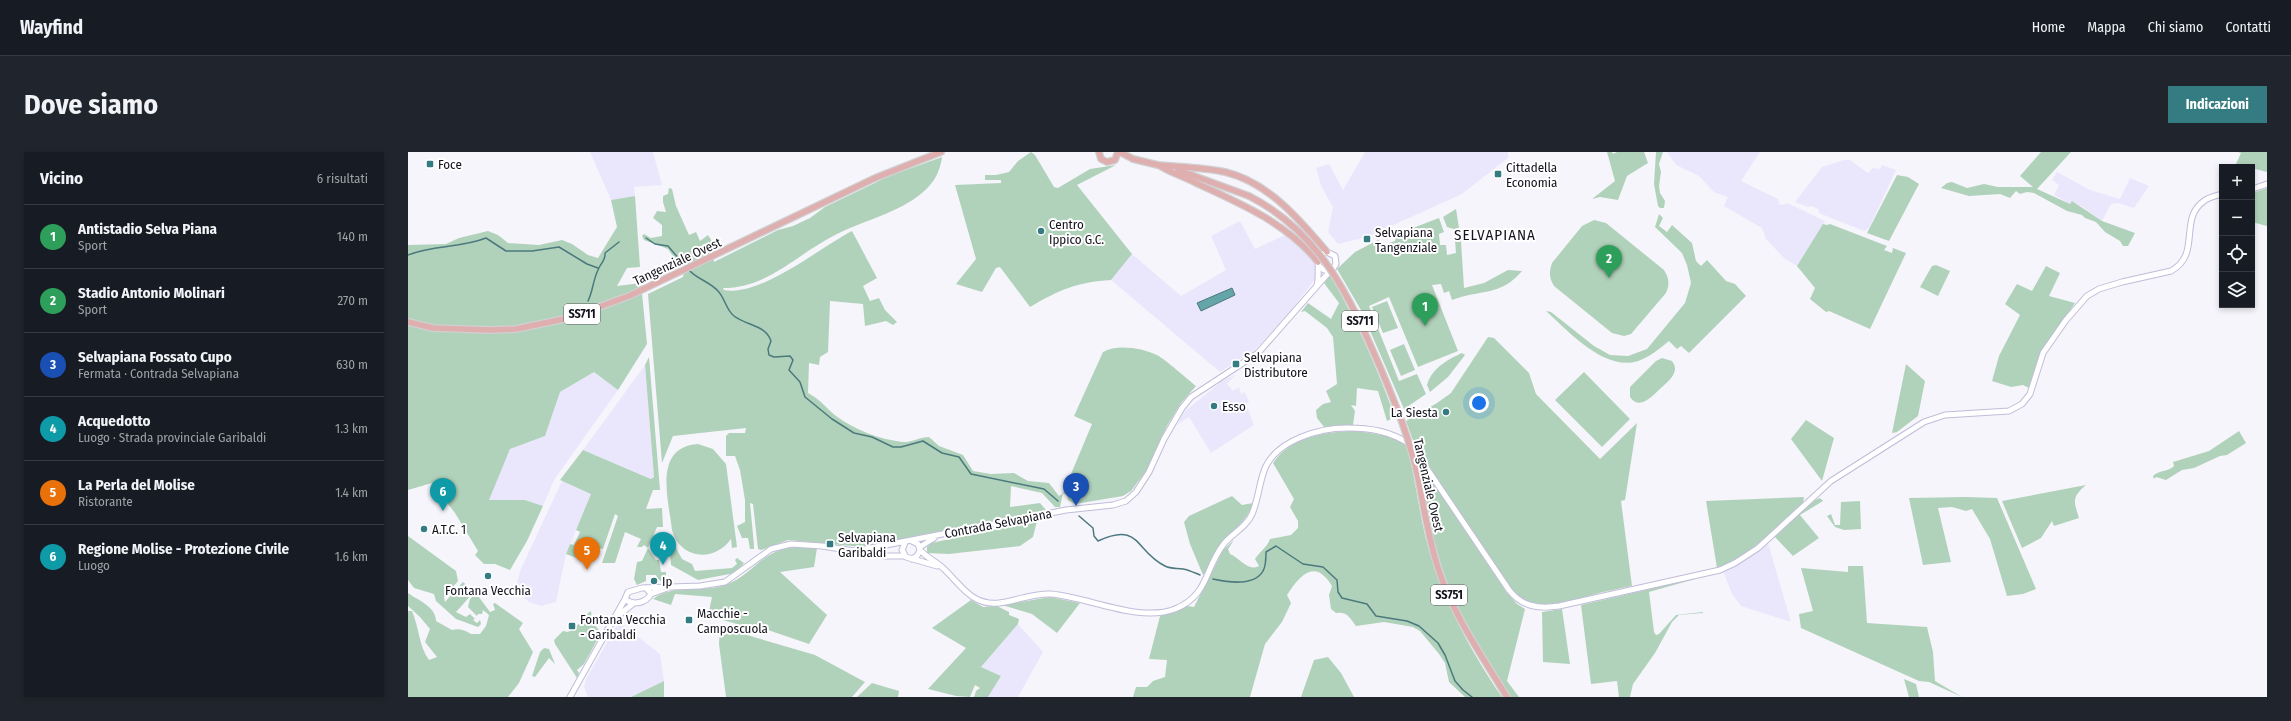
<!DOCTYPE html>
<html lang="it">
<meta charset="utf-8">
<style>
body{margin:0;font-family:"Fira Sans Condensed",sans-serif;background:#20242c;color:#f1f3f6}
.controls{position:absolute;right:12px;top:12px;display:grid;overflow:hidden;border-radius:0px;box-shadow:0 2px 6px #0003}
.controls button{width:36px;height:36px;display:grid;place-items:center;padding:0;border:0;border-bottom:1px solid #363941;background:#171b24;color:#f1f3f6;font:20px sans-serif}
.you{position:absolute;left:1071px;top:251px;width:14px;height:14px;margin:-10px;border:3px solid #fff;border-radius:50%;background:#1a73e8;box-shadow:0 0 0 6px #1a73e833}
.badge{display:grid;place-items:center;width:26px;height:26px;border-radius:50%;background:#347c81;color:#fff;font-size:13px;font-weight:700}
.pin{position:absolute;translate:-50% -33px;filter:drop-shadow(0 1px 2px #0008)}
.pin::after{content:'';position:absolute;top:21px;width:14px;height:12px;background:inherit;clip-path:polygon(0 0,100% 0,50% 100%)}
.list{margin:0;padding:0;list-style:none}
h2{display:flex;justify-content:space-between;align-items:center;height:52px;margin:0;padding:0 16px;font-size:17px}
h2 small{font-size:13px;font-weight:400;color:#9ea1a6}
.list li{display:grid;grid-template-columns:26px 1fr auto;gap:12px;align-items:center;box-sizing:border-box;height:64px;padding:0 16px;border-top:1px solid #363941}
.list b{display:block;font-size:15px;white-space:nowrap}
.list p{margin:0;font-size:13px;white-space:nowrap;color:#9ea1a6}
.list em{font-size:13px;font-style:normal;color:#9ea1a6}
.icon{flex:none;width:22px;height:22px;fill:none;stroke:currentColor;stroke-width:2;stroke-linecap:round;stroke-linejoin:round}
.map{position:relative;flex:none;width:1859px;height:545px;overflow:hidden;border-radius:0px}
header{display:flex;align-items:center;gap:24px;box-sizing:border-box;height:56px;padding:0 20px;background:#171b24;border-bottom:1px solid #363941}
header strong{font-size:19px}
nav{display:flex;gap:22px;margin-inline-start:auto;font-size:14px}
.intro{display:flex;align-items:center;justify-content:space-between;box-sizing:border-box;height:96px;padding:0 24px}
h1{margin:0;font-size:28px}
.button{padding:10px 18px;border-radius:0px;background:#347c81;color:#fff;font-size:14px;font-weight:700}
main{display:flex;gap:24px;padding:0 24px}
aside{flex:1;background:#171b24;border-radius:0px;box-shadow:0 2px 6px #0003}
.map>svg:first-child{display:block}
.built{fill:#eae7fd}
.green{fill:#b1d2ba}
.water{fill:#64a5a8;stroke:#4c797e}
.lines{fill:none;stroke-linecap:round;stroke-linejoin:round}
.stream{stroke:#4c797e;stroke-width:1.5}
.secondary-casing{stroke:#c1bcd9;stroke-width:7}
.primary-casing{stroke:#d0d0d2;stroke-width:8}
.secondary{stroke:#fff;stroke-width:5}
.primary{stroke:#dfaeae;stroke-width:5.5}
.primary-bridge-casing{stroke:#d0d0d2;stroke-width:8;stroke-linecap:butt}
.primary-bridge{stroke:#dfaeae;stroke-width:5.5}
.poi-dot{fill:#347c81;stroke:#fff;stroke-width:1.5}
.labels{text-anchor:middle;stroke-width:4;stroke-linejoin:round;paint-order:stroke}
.shield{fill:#fff;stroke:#5b5a61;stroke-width:1}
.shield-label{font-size:12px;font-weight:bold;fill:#15131d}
.poi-label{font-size:13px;fill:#15131d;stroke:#fff;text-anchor:start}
.street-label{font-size:13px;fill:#15131d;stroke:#fff}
.quarter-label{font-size:15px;letter-spacing:1px;fill:#15131d;stroke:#fff}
</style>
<header>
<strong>Wayfind</strong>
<nav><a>Home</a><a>Mappa</a><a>Chi siamo</a><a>Contatti</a></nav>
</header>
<div class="intro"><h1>Dove siamo</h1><a class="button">Indicazioni</a></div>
<main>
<aside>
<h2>Vicino<small>6 risultati</small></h2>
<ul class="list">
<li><span class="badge" style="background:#2e9e5b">1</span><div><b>Antistadio Selva Piana</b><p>Sport</p></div><em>140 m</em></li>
<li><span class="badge" style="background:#2e9e5b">2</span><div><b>Stadio Antonio Molinari</b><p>Sport</p></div><em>270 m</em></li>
<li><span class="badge" style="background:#1a4fb4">3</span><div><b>Selvapiana Fossato Cupo</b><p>Fermata · Contrada Selvapiana</p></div><em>630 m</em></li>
<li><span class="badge" style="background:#0f9aa8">4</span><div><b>Acquedotto</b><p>Luogo · Strada provinciale Garibaldi</p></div><em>1.3 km</em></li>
<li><span class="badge" style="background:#e8710a">5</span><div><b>La Perla del Molise</b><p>Ristorante</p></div><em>1.4 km</em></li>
<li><span class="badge" style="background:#0f9aa8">6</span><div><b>Regione Molise - Protezione Civile</b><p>Luogo</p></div><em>1.6 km</em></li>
</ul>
</aside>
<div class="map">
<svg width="1859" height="545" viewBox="0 0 1859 545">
<rect width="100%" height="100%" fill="#f6f5fb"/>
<path class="built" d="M 182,0 L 245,0 L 254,33 L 226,35 L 227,44 L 203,48 Z
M 957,0 L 1100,0 L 1100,6 L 1054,42 L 959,85 L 930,92 L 920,80 L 925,55 L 913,34 L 908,16 L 921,12 L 935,38 Z
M 1259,0 L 1352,0 L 1333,29 L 1370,47 L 1371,52 L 1375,53 L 1379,51 L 1417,69 L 1389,114 L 1376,106 L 1358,87 L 1354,76 L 1316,54 L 1320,45 L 1306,40 L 1291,24 L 1268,13 Z
M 1436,8 L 1442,8 L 1460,21 L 1465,16 L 1472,17 L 1474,13 L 1488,18 L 1461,76 L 1456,79 L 1411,61 L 1410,57 L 1403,54 L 1400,55 L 1387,50 L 1414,15 Z
M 1649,20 L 1682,38 L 1712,47 L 1722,26 L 1741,34 L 1726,56 L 1710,51 L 1703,52 L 1694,69 L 1673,54 L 1664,49 L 1662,52 L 1646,43 L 1651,33 L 1644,28 Z
M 832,69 L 847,97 L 877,83 L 884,87 L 906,109 L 909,115 L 908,126 L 885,156 L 848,197 L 812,220 L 703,128 L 724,102 L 773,144 L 818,118 L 803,84 Z
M 237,213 L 246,325 L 244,327 L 175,298 Z
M 186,220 L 210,238 L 146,328 L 135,354 L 117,348 L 80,348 L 102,297 L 137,284 L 152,240 Z
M 828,222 L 819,232 L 825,239 L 831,235 L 833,242 L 837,240 L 841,250 L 838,252 L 846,273 L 803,301 L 781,265 L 769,273 L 776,260 L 814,229 Z
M 154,329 L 184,341 L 158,402 L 148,450 L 133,454 L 121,450 L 107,438 L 112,419 Z
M 1360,391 L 1383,470 L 1333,454 L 1324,442 L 1315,419 L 1341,405 Z
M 211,470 L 252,502 L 256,529 L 223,545 L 180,545 L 176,535 L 178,527 Z
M 610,472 L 635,500 L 610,545 L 580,545 L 593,524 L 573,515 Z"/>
<path class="green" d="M 623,0 L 627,3 L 646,35 L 650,36 L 682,17 L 708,13 L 669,33 L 724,102 L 703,128 C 669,130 651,138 622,155 L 592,115 L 588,116 L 574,140 L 548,132 L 568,107 L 547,33 L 593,31 L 593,28 L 577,28 L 577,23 L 588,23 L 601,20 L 610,9 Z
M 1199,0 L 1204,0 L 1205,2 L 1209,0 L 1236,0 L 1240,11 L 1219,24 L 1210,48 L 1192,45 L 1184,47 L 1207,29 Z
M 1248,0 L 1255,0 L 1251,12 L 1253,20 L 1251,34 L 1252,41 L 1257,49 L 1256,56 L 1252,56 L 1250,54 L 1246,32 Z
M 1633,0 L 1663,0 L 1629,37 L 1662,52 L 1664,49 L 1694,69 L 1727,81 L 1720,94 L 1715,94 L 1712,89 L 1697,80 L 1688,70 L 1677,66 L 1674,63 L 1659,59 L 1626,41 L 1619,40 L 1612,42 L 1608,39 L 1602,46 L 1592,42 L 1561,44 L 1533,36 L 1539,31 L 1544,30 L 1559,36 L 1576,32 L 1590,35 L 1625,35 L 1612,24 Z
M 1830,0 L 1859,0 L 1859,20 L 1828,12 L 1833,1 Z
M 534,5 C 532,20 526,31 514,41 C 490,61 457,68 429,82 C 390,101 361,136 315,136 L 316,138 C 353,145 411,96 444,79 L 469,126 L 455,134 L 462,149 L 471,146 L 477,158 L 489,170 L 485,173 L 478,169 L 457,174 L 455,152 L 422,149 L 420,200 L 412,205 L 411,213 L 401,211 L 400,241 C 412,247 418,256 428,264 C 447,278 471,287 494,290 C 503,291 512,285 521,285 L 531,294 L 555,303 L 565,319 L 583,322 L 606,321 L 620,329 L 641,331 L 651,344 L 655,341 L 684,272 L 666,264 L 695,200 C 709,192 734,196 749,203 C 758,208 778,226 788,234 L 773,251 L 759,274 L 738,319 L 723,339 L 715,344 L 667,352 L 660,348 L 659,343 L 655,341 L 652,355 L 647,355 L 634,341 L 603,334 L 602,355 L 632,351 L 638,358 L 455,395 L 380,388 L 353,398 L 350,397 L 345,352 L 342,351 L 346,393 L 346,397 L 342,397 L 340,386 L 334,386 L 329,374 L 337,370 L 337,348 L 332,318 L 327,304 L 318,304 L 318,284 L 321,281 L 337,281 L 338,276 L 265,284 L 254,311 L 240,142 L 275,125 L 276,120 L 260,97 L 236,88 L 234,84 L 236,82 L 243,86 L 254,84 L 254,73 L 245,66 L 249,59 L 258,60 L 255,50 L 255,44 L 260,42 L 261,36 L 264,37 L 268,54 L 281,83 L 288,80 L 292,89 L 300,83 L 305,91 L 306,110 L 370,78 L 385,74 L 402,66 L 417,55 L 481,24 Z
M 1489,23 L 1500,25 L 1511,32 L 1481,89 L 1459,81 Z
M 1859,36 L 1859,74 L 1844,70 L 1844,41 Z
M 227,44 L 232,115 L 219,116 L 209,134 L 233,131 L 239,192 L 210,238 L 186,220 L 152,240 L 137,284 L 102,297 L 81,348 L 117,348 L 135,354 L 119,389 L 102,418 L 87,412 L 76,412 L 67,403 L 70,399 L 47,361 L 24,331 L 0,338 L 0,93 L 38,92 L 51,86 L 80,79 L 90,83 L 100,91 L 131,93 L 154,88 L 164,92 L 180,103 L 190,106 L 209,75 L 203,48 Z
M 1048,57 L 1053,89 L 1056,136 L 1076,131 L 1100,118 L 1114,119 C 1092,145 1072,137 1044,148 L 1041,139 L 1036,141 L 1033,132 L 1024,133 L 1050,199 L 1010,215 L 981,145 L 961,154 L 991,229 L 1009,222 L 1018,242 L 996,257 L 953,158 L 929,117 L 947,100 L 970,88 L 975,93 L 987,89 L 989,82 L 1031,66 L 1036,80 L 1031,82 L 1032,93 L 1038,93 L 1039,103 L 1048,101 L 1046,77 L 1039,75 L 1035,65 Z
M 1251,62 L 1255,66 L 1251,74 L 1259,80 L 1264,73 L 1284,91 L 1288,109 L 1293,114 L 1299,108 L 1318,129 L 1327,132 L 1338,144 L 1281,201 L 1273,194 L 1269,197 L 1261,189 C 1251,197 1242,205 1230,209 C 1197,220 1160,179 1138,159 L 1143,160 L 1186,194 L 1202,203 L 1220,204 L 1239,197 L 1277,151 L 1283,131 L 1279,113 L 1274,101 L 1247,75 Z
M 1186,68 L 1198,71 L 1256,118 C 1261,126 1262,132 1258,141 L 1223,182 L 1216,184 L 1204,181 L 1146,134 C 1141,126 1141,120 1144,111 L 1174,74 Z
M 1415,72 L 1419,73 L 1422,72 L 1479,94 L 1476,98 L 1484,101 L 1485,96 L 1498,101 L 1462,177 L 1421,159 L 1418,160 L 1402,147 L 1407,136 L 1389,114 Z
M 1528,113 L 1542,119 L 1530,144 L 1512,135 L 1524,114 Z
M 1638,114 L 1652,121 L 1641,144 L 1667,151 L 1633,201 L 1621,236 L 1615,233 L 1603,235 L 1584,229 L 1591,204 L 1612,163 L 1597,152 L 1609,132 L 1624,139 Z
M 922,123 C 949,169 969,216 987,265 L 979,269 L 970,239 L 949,236 L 948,254 L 943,253 L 947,259 L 945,273 L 916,275 L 909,266 L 908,258 L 915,252 L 923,250 L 918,239 L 929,232 L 925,185 L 919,176 L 897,159 L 893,160 L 900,151 L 923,167 L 931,151 L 916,131 Z
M 979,149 L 990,176 L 975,181 L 964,155 Z
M 1080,185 L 1086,186 L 1121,221 L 1128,242 L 1192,307 L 1229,271 L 1217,348 L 1213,349 L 1224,434 C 1210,437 1197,439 1184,443 C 1154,451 1126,463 1103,437 L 1007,294 L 998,269 L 1029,251 L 1043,241 Z
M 996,192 L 1007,218 L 993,224 L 982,198 Z
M 1054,201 L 1057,203 L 1040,225 L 1022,240 L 1019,233 C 1024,216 1039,208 1054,201 Z
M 241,205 L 252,338 L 245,338 L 238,357 L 254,356 L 255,375 L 249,375 L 240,396 L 248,408 L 251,408 L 253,420 L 258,420 L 258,431 L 251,428 L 248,423 L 238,423 L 238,429 L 229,433 L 226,427 L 229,410 L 234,409 L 240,396 L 236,393 L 234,395 L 229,395 L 233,387 L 217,380 L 207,411 L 194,411 L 210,364 L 207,362 L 195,397 L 186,395 L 179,410 L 158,402 L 162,392 L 166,393 L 172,380 L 168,378 L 183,342 L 152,328 L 175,298 L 243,327 L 246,325 L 237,213 Z
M 1254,206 L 1264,209 C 1267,213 1268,217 1266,221 C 1264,227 1257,232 1253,236 C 1244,244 1232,259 1222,245 L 1222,235 L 1248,209 Z
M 1498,212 L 1517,229 L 1510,264 L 1489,280 L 1484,281 Z
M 1176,220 L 1222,267 L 1194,295 L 1147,248 Z
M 1398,268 L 1426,286 L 1414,329 L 1383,287 Z
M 950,279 L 980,284 L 998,292 C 1007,323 1010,355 1018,387 C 1033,444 1061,497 1094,545 L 1057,545 L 1041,530 L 1037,511 L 1031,502 L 1012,479 L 1005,475 L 976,470 L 948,474 C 942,466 939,459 928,461 L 923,457 L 921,443 L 924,434 C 907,406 892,423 879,443 L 883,451 L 874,470 L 857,492 L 842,545 L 725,545 L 728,535 L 739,535 L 745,529 L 757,525 L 759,508 L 741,507 L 752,464 L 779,454 L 786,455 L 815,398 L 826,388 L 820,397 L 822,402 C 832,406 840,420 851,414 L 847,407 C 852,399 858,397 862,387 L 883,383 L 890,376 L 890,369 L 882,355 L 886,347 L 865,311 C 883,284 920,279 950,279 Z
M 1831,279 L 1838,291 L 1819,303 L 1812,304 L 1786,316 L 1774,318 L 1758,328 L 1748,325 L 1746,327 L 1745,324 C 1751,318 1760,320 1766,314 L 1765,310 L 1801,299 Z
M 290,292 L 305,297 L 318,312 L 329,395 L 324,396 L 323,387 C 306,411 272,407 264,378 C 261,349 244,295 290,292 Z
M 1010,308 L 1099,441 L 1109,452 L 1117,457 L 1099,529 L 1111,545 L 1103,545 C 1081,510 1052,466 1038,427 C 1024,389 1017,348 1010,308 Z
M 1678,333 C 1663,346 1666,349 1671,366 L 1646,374 L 1644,369 L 1633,386 L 1614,396 L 1594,349 Z
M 824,344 L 834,353 L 845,351 C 839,371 822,379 810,395 C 804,404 802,415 795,423 L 782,392 L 776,370 L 781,364 Z
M 1396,345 L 1395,351 C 1368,375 1344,403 1309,416 L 1298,349 Z
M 1558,345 L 1589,346 L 1628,437 L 1615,442 L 1599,444 L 1582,387 L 1564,357 L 1558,359 L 1544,355 L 1530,356 L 1543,410 L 1515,413 L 1501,346 Z
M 1412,346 L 1415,349 L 1392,363 L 1411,386 L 1385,404 L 1366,384 L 1407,348 Z
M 1452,349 L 1453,377 L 1436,378 L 1427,375 L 1419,364 L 1423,362 L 1427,373 L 1432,373 L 1433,350 Z
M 629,369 L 625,385 L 612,394 L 541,402 L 519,401 L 519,395 L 523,391 Z
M 0,384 L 48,419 L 50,429 L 36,445 L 37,450 L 55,430 L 66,440 L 48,460 L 58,465 L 62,462 L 67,467 L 65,468 L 69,471 L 72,468 L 73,472 L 70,475 L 48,467 L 28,449 L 26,442 L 6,436 L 0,428 Z
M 263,387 L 274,407 L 284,412 L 287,419 L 324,416 L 329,412 L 327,408 L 329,406 L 336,411 L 327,421 L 290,428 L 263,413 L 261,388 Z
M 387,395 L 409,396 L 406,415 L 372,420 L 419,463 L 401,492 L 342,472 L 340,475 L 300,464 L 304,445 L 267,442 L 263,453 L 245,447 C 266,431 294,441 317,433 C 345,424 352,398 387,395 Z
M 1440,414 L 1455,414 L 1459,471 L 1519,475 L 1525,500 L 1527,529 L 1554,545 L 1521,530 L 1511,529 L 1393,476 L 1391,462 L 1405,459 L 1393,416 L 1440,420 Z
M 1285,427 L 1287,427 L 1241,440 L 1246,480 L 1248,483 L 1251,482 L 1268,463 L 1295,460 L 1295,461 L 1271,463 L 1264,470 L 1247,501 L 1225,532 L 1222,545 L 1211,545 L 1209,529 L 1183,532 L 1173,453 Z
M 0,441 C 9,448 28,454 28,469 L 44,478 C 50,476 57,478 63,482 L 72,482 L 78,474 L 81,463 L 75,458 L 74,462 L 70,462 L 69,464 L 60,455 L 62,447 L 68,441 L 82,460 L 87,458 L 85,452 L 87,451 L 115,471 L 111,477 L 125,500 L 111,531 L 100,545 L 0,545 L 0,459 L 4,459 C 11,475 11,495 21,508 L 29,505 L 17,490 L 22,477 L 12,465 L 0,454 Z
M 642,445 L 672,451 L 649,481 L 624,462 L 594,453 Z
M 563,448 L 575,455 L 589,454 L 601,460 L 601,463 L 611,467 L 610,472 L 573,515 L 593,524 L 580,545 L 566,545 L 568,539 L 572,536 L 567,533 L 562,545 L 548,544 L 520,537 L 558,496 L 524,476 Z
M 1154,457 L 1162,512 L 1135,510 L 1134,460 Z
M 183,459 L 184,469 L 193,481 L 176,512 L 169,518 L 171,521 L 169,526 L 147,492 L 146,488 L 155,479 L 160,480 L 172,471 L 172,467 Z
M 312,475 L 407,503 L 457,530 L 444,545 L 318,545 L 311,492 Z
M 136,496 L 141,497 L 147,512 L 141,506 L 127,525 L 124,524 L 132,500 Z
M 920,505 L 933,521 L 946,545 L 893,545 L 906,508 Z
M 1496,527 L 1508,532 L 1511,545 L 1501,545 Z
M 256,529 L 256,545 L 223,545 Z
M 464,531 L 491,539 L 490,545 L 449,545 Z"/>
<path class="water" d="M 824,136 L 827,143 L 793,159 L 789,151 Z"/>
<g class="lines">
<path class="stream" d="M 238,86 L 247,92 L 260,94 L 277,114
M 0,103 C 25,93 53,96 78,86 L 98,99 L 124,99 L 151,95 L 179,112 L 190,116
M 280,117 C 288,127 301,129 310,139 C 317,146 318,158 326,164 C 339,174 358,173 363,189 L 360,197 L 361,203 L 366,205 L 382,204 L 385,208 L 381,218 L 392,230 L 397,245 L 424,267 L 446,281 L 464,285 L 485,295 L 493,295 L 515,289 L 534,301 L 551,305 L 563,322 L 636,337 L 650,349
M 180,149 C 185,139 185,128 190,118 C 192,112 198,108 197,101 L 211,90
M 671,364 L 685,376 L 686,384 L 690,389 C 733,369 727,400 757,414 C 763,417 768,416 775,417 C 781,418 787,421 792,423
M 805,427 C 819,430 846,435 855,419 C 858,414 858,406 858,400 L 868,394 L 895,412 L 915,415 L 929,428 L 930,440 L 934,446 L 959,452 L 968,464 L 999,469 L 1011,474 L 1030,491 L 1037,503 L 1047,529 L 1055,538 L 1064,545"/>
<g class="secondary-casing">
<path id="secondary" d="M 1844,37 L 1859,32
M 909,133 C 912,123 908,111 912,103 L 919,100 L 927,104 L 928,112 L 925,117 L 916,118 L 911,114
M 497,391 L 494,398 L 498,405 L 529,414
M 512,395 L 526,386
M 512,398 C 519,406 529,410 536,417 C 553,433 564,454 591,451 C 608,449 625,441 643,442 C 680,445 731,471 767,457 C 801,443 796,418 815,393 C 824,381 838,376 844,362 C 851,346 851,329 858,314 C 871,288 911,276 939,276 C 962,276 983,279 1003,293 L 1101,438 C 1114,455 1131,457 1151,454 L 1312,418 L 1327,411 L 1350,396 L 1423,329 L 1516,270 L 1537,263 L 1601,259 L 1614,252 L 1622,242 L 1635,201 L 1658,168 L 1679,144 L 1691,137 L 1714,130 L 1763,119 C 1794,102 1770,67 1796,49 C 1801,45 1808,44 1814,42
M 447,399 L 658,358 L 705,353 L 718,349 L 728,340 L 741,320 L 756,287 L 774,256 L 783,245 L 850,201 L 923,118
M 504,407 L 509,404 L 512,398 L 510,392 L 504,389
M 238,436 L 243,442 C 238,451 225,454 217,447 L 220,440 L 234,436 L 292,434 L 317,430 L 363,397 L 383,392 L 414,394 L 478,404 L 497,404
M 243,442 L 257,437
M 211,463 L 226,451
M 162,545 L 217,447"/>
</g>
<g class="primary-casing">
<path id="primary" d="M 691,0 L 693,7 L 699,10 L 707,8 L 710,0
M 712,0 L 725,7 L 754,14
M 750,13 C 772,15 795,15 817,20 C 860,30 892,68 919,100
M 752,14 C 763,21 777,25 788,31 C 832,51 880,72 910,110
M 770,18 L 841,44
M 0,170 L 25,176 L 82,178 L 108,177 L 161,166 L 221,144 L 467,26 L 533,0
M 1011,330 C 1016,359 1021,388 1030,416 C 1045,463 1074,504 1099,545"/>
</g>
<use href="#secondary" class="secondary"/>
<use href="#primary" class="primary"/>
<g class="primary-bridge-casing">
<path id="primary-bridge" d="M 841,44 C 913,81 941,144 972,215 C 988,253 1003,290 1011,330"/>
</g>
<use href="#primary-bridge" class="primary-bridge"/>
</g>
<g class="poi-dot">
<rect x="18" y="8" width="8" height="8" rx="2"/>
<rect x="1086" y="18" width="8" height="8" rx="2"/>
<circle cx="633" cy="79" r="4"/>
<rect x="955" y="83" width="8" height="8" rx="2"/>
<rect x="824" y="208" width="8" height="8" rx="2"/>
<circle cx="806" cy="254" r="4"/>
<circle cx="1038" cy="260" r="4"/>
<circle cx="16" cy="377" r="4"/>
<rect x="418" y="388" width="8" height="8" rx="2"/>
<circle cx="80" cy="424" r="4"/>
<circle cx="246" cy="429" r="4"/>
<rect x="277" y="464" width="8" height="8" rx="2"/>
<rect x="160" y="470" width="8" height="8" rx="2"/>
</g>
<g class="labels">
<g class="shield">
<rect x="156" y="152" width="36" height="20" rx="3"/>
<rect x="934" y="159" width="36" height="20" rx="3"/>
<rect x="1023" y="433" width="36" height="20" rx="3"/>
</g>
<g class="shield-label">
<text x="174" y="166">SS711</text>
<text x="952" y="173">SS711</text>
<text x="1041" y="447">SS751</text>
</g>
<g class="poi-label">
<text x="30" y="17">Foce</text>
<text x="1098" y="20">Cittadella<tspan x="1098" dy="15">Economia</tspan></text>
<text x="641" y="77">Centro<tspan x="641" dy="15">Ippico G.C.</tspan></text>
<text x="967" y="85">Selvapiana<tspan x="967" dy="15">Tangenziale</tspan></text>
<text x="836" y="210">Selvapiana<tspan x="836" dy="15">Distributore</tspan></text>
<text x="814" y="259">Esso</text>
<text x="1030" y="265" text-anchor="end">La Siesta</text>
<text x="24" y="382">A.T.C. 1</text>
<text x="430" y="390">Selvapiana<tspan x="430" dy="15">Garibaldi</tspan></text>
<text x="254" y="434">Ip</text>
<text x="80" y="443" text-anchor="middle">Fontana Vecchia</text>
<text x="289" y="466">Macchie -<tspan x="289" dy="15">Camposcuola</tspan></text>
<text x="172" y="472">Fontana Vecchia<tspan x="172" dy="15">- Garibaldi</tspan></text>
</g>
<g class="street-label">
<text transform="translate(269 109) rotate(-25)" y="5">Tangenziale Ovest</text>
<text transform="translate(1021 333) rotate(77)" y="5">Tangenziale Ovest</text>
<text transform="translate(590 371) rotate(-11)" y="5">Contrada Selvapiana</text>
</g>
<g class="quarter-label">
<text x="1087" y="88">SELVAPIANA</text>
</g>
</g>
</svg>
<div class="controls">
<button>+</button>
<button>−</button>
<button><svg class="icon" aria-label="locate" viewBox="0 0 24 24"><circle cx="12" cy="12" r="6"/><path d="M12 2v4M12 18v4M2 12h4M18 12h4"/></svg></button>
<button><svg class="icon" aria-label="layers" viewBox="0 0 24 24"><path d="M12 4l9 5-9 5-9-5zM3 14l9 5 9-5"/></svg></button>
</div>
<div class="you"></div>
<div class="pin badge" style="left:1017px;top:174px;background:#2e9e5b">1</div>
<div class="pin badge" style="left:1201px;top:126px;background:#2e9e5b">2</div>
<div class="pin badge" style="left:668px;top:354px;background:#1a4fb4">3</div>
<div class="pin badge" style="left:255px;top:413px;background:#0f9aa8">4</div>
<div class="pin badge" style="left:179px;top:418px;background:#e8710a">5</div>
<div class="pin badge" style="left:35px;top:359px;background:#0f9aa8">6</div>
</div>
</main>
